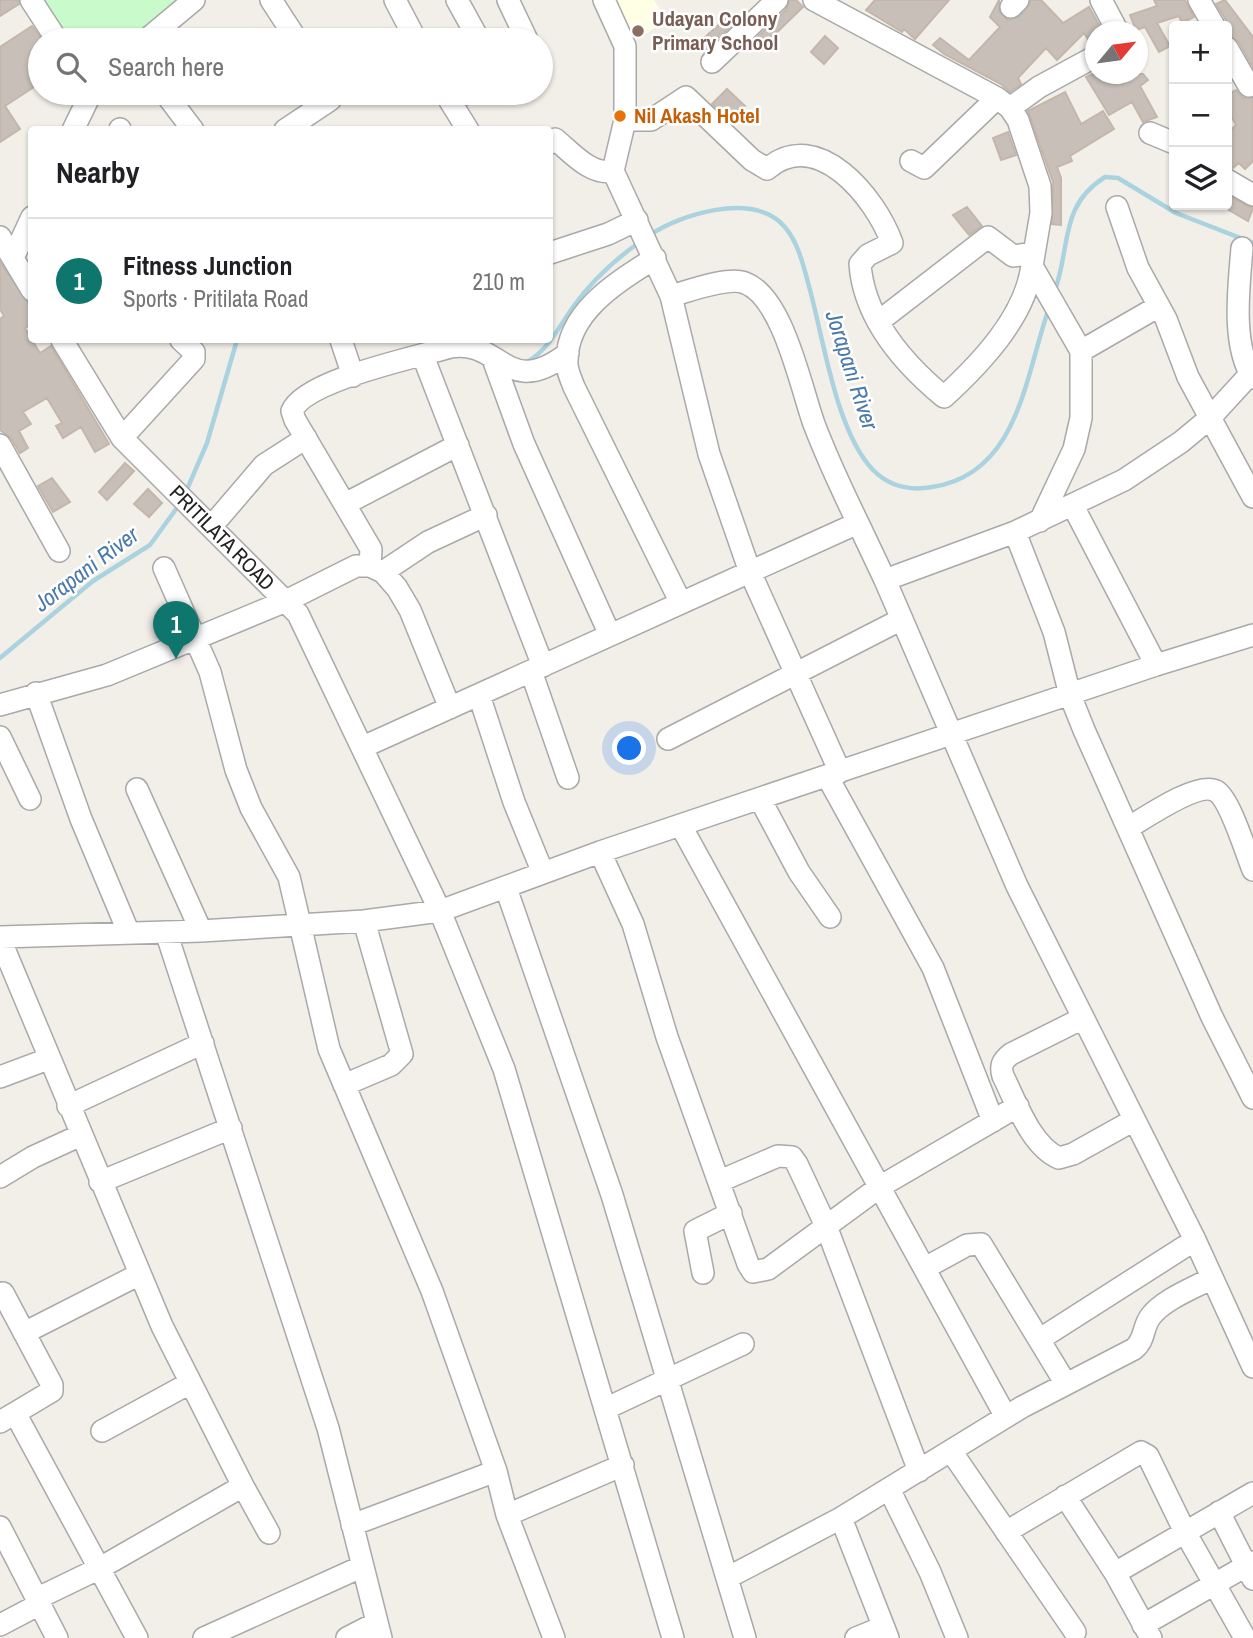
<!DOCTYPE html>
<meta charset="utf-8">
<style>
body{margin:0;font-family:"Archivo Narrow",sans-serif;background:#f2f2f2;color:#202124}
.controls{position:absolute;right:21px;top:21px;display:grid;overflow:hidden;border-radius:7px;box-shadow:0 2px 5px #0004}
.controls button{width:63px;height:63px;display:grid;place-items:center;padding:0;border:0;border-bottom:2px solid #e0e0e0;background:#fff;color:#202124;font:35px sans-serif}
.compass{position:absolute;left:1085px;top:21px;width:63px;height:63px;border-radius:50%;background:#fff;box-shadow:0 2px 5px #0004;rotate:61deg}
.you{position:absolute;left:630px;top:749px;width:24px;height:24px;margin:-18px;border:5px solid #fff;border-radius:50%;background:#1a73e8;box-shadow:0 0 0 10px #1a73e833}
.badge{display:grid;place-items:center;width:46px;height:46px;border-radius:50%;background:#0f766e;color:#fff;font-size:23px;font-weight:700}
.pin{position:absolute;translate:-50% -58px;filter:drop-shadow(0 2px 4px #0008)}
.pin::after{content:'';position:absolute;top:37px;width:24px;height:21px;background:inherit;clip-path:polygon(0 0,100% 0,50% 100%)}
.list{margin:0;padding:0;list-style:none}
h2{display:flex;justify-content:space-between;align-items:center;height:91px;margin:0;padding:0 28px;font-size:30px}
h2 small{font-size:23px;font-weight:400;color:#757577}
.list li{display:grid;grid-template-columns:46px 1fr auto;gap:21px;align-items:center;box-sizing:border-box;height:126px;padding:0 28px;border-top:2px solid #e0e0e0}
.list b{display:block;font-size:26px;white-space:nowrap}
.list p{margin:0;font-size:23px;white-space:nowrap;color:#757577}
.list em{font-size:23px;font-style:normal;color:#757577}
.icon{flex:none;width:38px;height:38px;fill:none;stroke:currentColor;stroke-width:2;stroke-linecap:round;stroke-linejoin:round}
.map{position:relative;flex:none;width:1253px;height:1638px;overflow:hidden}
.search{position:absolute;background:#fff;box-shadow:0 2px 5px #0004;left:28px;top:28px;width:525px;height:77px;display:flex;align-items:center;gap:18px;box-sizing:border-box;padding:0 24px;border-radius:38px;color:#757577;font-size:26px}
.panel{position:absolute;background:#fff;box-shadow:0 2px 5px #0004;left:28px;top:126px;width:525px;height:217px;border-radius:7px}
.map>svg:first-child{display:block}
.education{fill:#ffffe5}
.park{fill:#c8facc}
.lines{fill:none;stroke-linecap:round;stroke-linejoin:round}
.stream{stroke:#aad3df;stroke-width:4.5}
.building{fill:#c7bfb8;stroke:#c4b6ab;stroke-width:2}
.minor-casing{stroke:#a9a9a9;stroke-width:24}
.minor{stroke:#fff;stroke-width:21}
.education-dot{fill:#8d6e63;stroke:#fff;stroke-width:2.5}
.food-dot{fill:#e8710a;stroke:#fff;stroke-width:2.5}
.labels{text-anchor:middle;stroke-width:5;stroke-linejoin:round;paint-order:stroke}
.education-label{font-size:21px;font-weight:bold;fill:#785e54;stroke:#fff;text-anchor:start}
.food-label{font-size:21px;font-weight:bold;fill:#c56008;stroke:#fff;text-anchor:start}
.street-label{font-size:21px;fill:#222;stroke:#fff}
.water-label{font-size:23px;font-style:italic;fill:#4a7aab;stroke:#fff}
</style>
<div class="map">
<svg width="1253" height="1638" viewBox="0 0 1253 1638">
<rect width="100%" height="100%" fill="#f2efe9"/>
<path class="education" d="M 612,0 L 654,0 L 667,20 L 633,42 Z"/>
<path class="park" d="M 44,0 L 182,0 L 128,40 L 69,40 Z"/>
<g class="lines">
<path class="stream" d="M 650,235 C 681,214 748,194 780,222 C 798,238 804,268 810,290 C 824,341 836,431 873,470 C 889,486 910,491 932,487 C 1019,474 1025,376 1049,308
M 1055,290 C 1071,246 1059,206 1105,177 L 1118,178 L 1176,213 L 1253,243
M 527,362 C 548,350 559,327 573,307 C 591,282 614,260 640,242
M 185,494 L 207,443 L 237,340
M 0,658 L 93,581 L 150,545 L 179,505"/>
</g>
<path class="building" d="M 0,0 L 18,0 L 19,4 L 0,16 Z
M 790,0 L 796,0 L 803,7 L 762,47 L 754,40 L 786,10 Z
M 875,0 L 949,0 L 915,39 L 904,29 L 902,32 L 866,10 Z
M 999,0 L 999,11 L 1008,20 L 1020,16 L 1031,0 L 1041,0 L 1063,23 L 1089,7 L 1102,30 L 1088,39 L 1084,33 L 1057,60 L 1046,48 L 1018,78 L 1021,84 L 1010,92 L 1001,84 L 944,54 L 933,45 L 940,38 L 969,60 L 1000,27 L 990,17 Z
M 1154,0 L 1185,0 L 1194,17 L 1182,23 L 1179,16 L 1157,23 L 1170,46 L 1159,52 L 1145,27 L 1136,30 L 1130,15 L 1157,6 Z
M 1225,0 L 1253,37 L 1253,67 L 1238,41 L 1227,35 L 1226,20 L 1216,4 Z
M 731,14 L 737,20 L 704,52 L 697,44 Z
M 32,26 L 42,40 L 40,83 L 5,106 L 20,129 L 0,142 L 0,47 Z
M 825,36 L 838,48 L 824,64 L 811,52 Z
M 1093,74 L 1143,74 L 1148,80 L 1140,86 L 1157,117 L 1143,122 L 1132,102 L 1109,115 L 1086,77 Z
M 727,89 L 745,106 L 730,121 L 712,104 Z
M 1236,90 L 1243,98 L 1253,98 L 1253,161 L 1245,169 L 1239,163 L 1233,168 L 1227,167 L 1227,134 L 1236,125 L 1227,109 L 1227,95 Z
M 1065,92 L 1081,124 L 1103,111 L 1114,129 L 1070,156 L 1072,161 L 1057,167 L 1061,178 L 1061,225 L 1052,224 L 1053,182 L 1028,111 Z
M 1008,132 L 1016,155 L 1001,160 L 993,138 Z
M 1227,195 L 1253,208 L 1248,221 L 1227,209 Z
M 967,207 L 982,226 L 969,235 L 953,215 Z
M 0,262 L 32,308 L 32,324 L 25,328 L 32,340 L 40,353 L 51,346 L 109,444 L 95,452 L 81,427 L 63,438 L 56,426 L 62,423 L 47,398 L 23,412 L 31,424 L 19,431 L 28,448 L 20,453 L 11,438 L 0,430 L 0,319 L 4,316 L 0,309 Z
M 125,463 L 134,471 L 107,500 L 99,492 Z
M 52,478 L 70,502 L 53,512 L 38,486 Z
M 148,489 L 162,503 L 149,517 L 134,504 Z"/>
<g class="lines">
<g class="minor-casing">
<path id="minor" d="M 31,0 L 57,40
M 271,0 L 297,40
M 395,0 L 416,40
M 457,0 L 479,40
M 508,0 L 527,40
M 604,0 L 625,46 L 625,120 L 613,171 L 671,296 L 709,454 L 750,572 L 840,772
M 814,0 L 997,98 L 1010,108 L 1018,120 L 1040,186 L 1041,213 L 1032,266 L 1081,351 L 1081,418 L 1074,449 L 1040,521
M 1101,0 L 1118,32
M 1199,0 L 1214,26
M 1011,7 L 1018,0
M 146,40 L 194,0
M 1227,48 L 1249,86
M 712,62 L 777,0
M 165,93 L 193,130
M 466,93 L 450,101 L 468,130
M 1010,108 L 1039,87 L 1096,56
M 625,120 L 651,120 L 686,97 L 752,160 L 767,169 C 817,125 876,198 892,243 L 868,255 L 860,264 C 864,319 904,364 944,397 C 981,363 1025,317 1032,266
M 120,129 L 120,130
M 73,130 L 91,93
M 285,130 L 330,100 L 330,93
M 1150,133 L 1174,143
M 550,143 L 555,139 C 571,152 591,176 613,171
M 911,161 L 924,168 L 997,98
M 1227,180 L 1253,195
M 1117,207 L 1138,268 L 1166,319 L 1188,377 L 1253,497
M 0,237 L 32,290
M 1242,248 C 1239,286 1231,345 1253,378
M 550,253 L 608,234 L 637,220
M 13,258 L 32,217
M 655,258 C 619,281 567,311 567,361 C 566,369 571,379 574,387 L 681,603
M 671,296 C 689,291 729,276 745,283 C 783,297 801,388 814,424 C 827,458 842,490 858,523
M 878,322 L 988,237 L 1013,256 L 1033,253
M 62,340 L 122,438 L 298,614 L 440,911 L 504,1069 L 673,1638
M 341,340 L 353,376
M 1081,351 L 1159,306
M 423,356 L 543,666
M 493,359 L 524,444 L 610,635
M 122,438 L 194,359 L 194,352 L 181,340
M 0,445 L 59,551
M 345,504 L 458,445
M 1073,506 L 1156,665
M 211,527 L 264,465 L 306,438
M 1015,532 L 1054,632 L 1070,695 L 1084,730 L 1212,1017 L 1253,1098
M 370,566 L 371,549 L 295,420 L 292,411 C 305,380 415,358 450,347 C 501,338 506,401 568,353
M 164,568 L 210,672 L 236,770 L 251,808 L 289,877 L 329,1049 L 432,1291 L 496,1471 L 507,1515 L 554,1638
M 383,572 L 428,542 L 486,515
M 885,580 L 1017,886 L 1195,1240 L 1253,1367
M 531,671 L 568,778
M 36,693 L 81,819 L 128,931
M 479,695 L 514,802 L 543,873
M 0,705 L 107,675 L 286,601 L 356,566 L 370,566 L 383,572 L 397,588 L 410,610 L 450,708
M 0,737 L 30,799
M 668,739 L 902,619
M 363,747 L 858,523 L 885,580 L 1015,532 L 1124,480 L 1181,442 L 1210,418 L 1253,371
M 827,776 L 933,968 L 993,1121
M 137,789 L 201,931
M 760,799 L 799,872 L 830,917
M 681,826 L 1006,1417
M 1128,828 C 1145,818 1198,781 1216,791 C 1230,799 1246,853 1253,870
M 600,852 L 633,924 L 667,1037 L 748,1264 L 753,1272 L 768,1269 L 881,1186 L 1018,1106
M 506,888 L 612,1195 L 745,1638
M 166,932 L 328,1428 L 381,1638
M 0,937 L 201,931 L 364,921 L 440,911 L 600,852 L 1156,665 L 1253,635
M 0,939 L 162,1326 L 243,1486 L 100,1568 L 38,1598
M 1083,1018 L 1011,1054 C 1002,1061 1000,1066 1003,1076 C 1016,1102 1031,1146 1059,1158 L 1073,1154 L 1134,1120
M 0,1077 L 48,1059
M 344,1085 L 391,1065 L 402,1054 L 364,921
M 68,1106 L 203,1043
M 0,1177 L 33,1157 L 81,1135
M 720,1181 L 778,1156 L 792,1157 L 797,1164 L 826,1226 L 919,1471
M 100,1182 L 231,1128
M 925,1268 L 967,1245 L 981,1244 L 1066,1384
M 703,1273 L 695,1231 L 731,1213
M 24,1333 L 140,1274
M 1040,1339 L 1195,1240
M 607,1408 L 743,1344
M 15,1413 L 137,1638
M 0,1422 L 52,1391 L 52,1385 L 3,1293
M 102,1431 L 190,1383
M 951,1451 L 1075,1632
M 243,1486 L 269,1533
M 889,1489 L 930,1572 L 957,1638
M 1065,1496 L 1115,1573 L 1253,1493
M 1219,1512 L 1253,1579
M 507,1515 L 623,1465
M 352,1525 L 496,1471
M 0,1527 L 57,1638
M 1006,1532 L 1141,1452 L 1148,1456 L 1185,1532 L 1245,1638
M 1115,1573 L 1151,1638
M 727,1578 L 841,1518
M 0,1625 L 40,1604
M 1143,1625 L 1253,1562
M 204,1638 L 361,1567
M 347,1638 L 376,1623
M 856,1638 L 883,1627
M 888,1638 L 841,1518 L 1022,1407 L 1134,1349 C 1146,1339 1142,1327 1151,1316 C 1164,1299 1194,1288 1212,1278"/>
</g>
<use href="#minor" class="minor"/>
</g>
<circle class="education-dot" cx="638" cy="31" r="7"/>
<circle class="food-dot" cx="620" cy="116" r="7"/>
<g class="labels">
<g class="education-label">
<text x="652" y="26">Udayan Colony<tspan x="652" dy="24">Primary School</tspan></text>
</g>
<g class="food-label">
<text x="634" y="123">Nil Akash Hotel</text>
</g>
<g class="street-label">
<text transform="translate(222 538) rotate(45)" y="7">PRITILATA ROAD</text>
</g>
<g class="water-label">
<text transform="translate(852 370) rotate(72)" y="8">Jorapani River</text>
<text transform="translate(86 569) rotate(-37)" y="8">Jorapani River</text>
</g>
</g>
</svg>
<div class="controls">
<button>+</button>
<button>−</button>
<button><svg class="icon" aria-label="layers" viewBox="0 0 24 24"><path d="M12 4l9 5-9 5-9-5zM3 14l9 5 9-5"/></svg></button>
</div>
<svg class="compass" viewBox="-18 -18 36 36"><path d="M0-13l5 13h-10z" fill="#e53935"/><path d="M0 13l5-13h-10z" fill="#757577"/></svg>
<div class="you"></div>
<div class="pin badge" style="left:176px;top:659px">1</div>
<div class="search"><svg class="icon" aria-label="search" viewBox="0 0 24 24"><circle cx="10" cy="10" r="6"/><path d="M15 15l6 6"/></svg>Search here</div>
<section class="panel">
<h2>Nearby<small></small></h2>
<ul class="list">
<li><span class="badge">1</span><div><b>Fitness Junction</b><p>Sports · Pritilata Road</p></div><em>210 m</em></li>
</ul>
</section>
</div>
